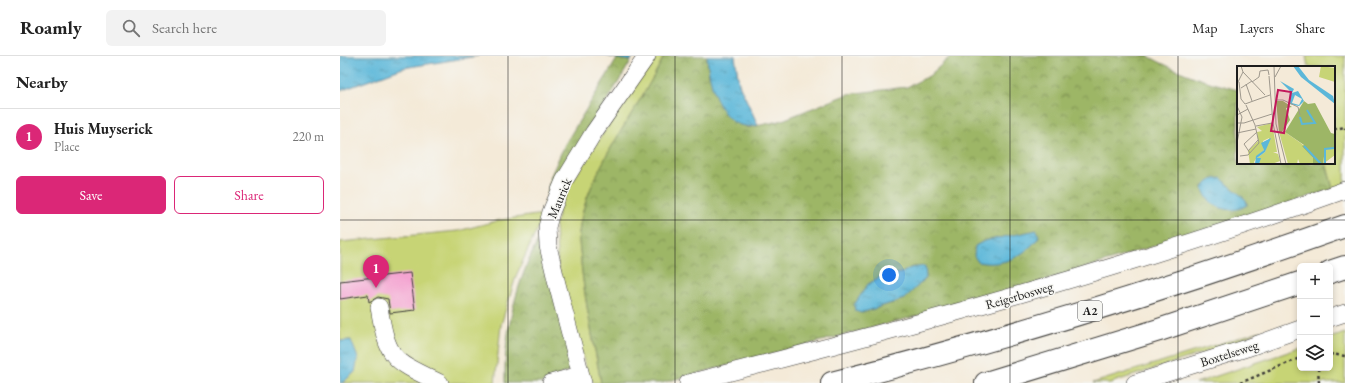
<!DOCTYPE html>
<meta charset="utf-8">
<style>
body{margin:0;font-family:"EB Garamond",serif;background:#f2f2f2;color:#222}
.controls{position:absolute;right:12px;bottom:12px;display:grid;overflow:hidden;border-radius:6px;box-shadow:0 2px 6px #0003}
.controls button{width:36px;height:36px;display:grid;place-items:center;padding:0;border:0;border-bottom:1px solid #e0e0e0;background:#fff;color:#222;font:20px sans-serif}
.you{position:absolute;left:549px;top:219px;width:14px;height:14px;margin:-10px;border:3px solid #fff;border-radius:50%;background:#1a73e8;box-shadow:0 0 0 6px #1a73e833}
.badge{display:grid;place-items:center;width:26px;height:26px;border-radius:50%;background:#db2777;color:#fff;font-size:13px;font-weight:700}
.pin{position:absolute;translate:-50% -33px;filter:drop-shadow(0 1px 2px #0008)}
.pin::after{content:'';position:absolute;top:21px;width:14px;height:12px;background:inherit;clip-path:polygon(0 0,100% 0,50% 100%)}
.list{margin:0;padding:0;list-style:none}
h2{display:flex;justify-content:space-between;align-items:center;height:52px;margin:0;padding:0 16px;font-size:17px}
h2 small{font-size:13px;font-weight:400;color:#767676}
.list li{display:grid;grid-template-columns:26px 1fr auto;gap:12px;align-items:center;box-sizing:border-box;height:56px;padding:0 16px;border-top:1px solid #e0e0e0}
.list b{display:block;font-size:15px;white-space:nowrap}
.list p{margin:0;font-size:13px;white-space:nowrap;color:#767676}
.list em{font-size:13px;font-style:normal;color:#767676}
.actions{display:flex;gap:8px;padding:12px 16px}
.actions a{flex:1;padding:9px 0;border:1px solid #db2777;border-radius:6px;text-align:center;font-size:14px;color:#db2777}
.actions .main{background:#db2777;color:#fff}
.icon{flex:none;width:22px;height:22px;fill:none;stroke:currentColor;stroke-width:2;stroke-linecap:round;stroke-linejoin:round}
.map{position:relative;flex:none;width:1005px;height:327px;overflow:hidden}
header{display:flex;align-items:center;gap:24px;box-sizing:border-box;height:56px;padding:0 20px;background:#fff;border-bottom:1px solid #e0e0e0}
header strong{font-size:19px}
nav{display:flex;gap:22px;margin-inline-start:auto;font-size:14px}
.search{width:280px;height:36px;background:#f2f2f2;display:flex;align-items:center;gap:10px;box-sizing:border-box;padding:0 14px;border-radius:6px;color:#767676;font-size:15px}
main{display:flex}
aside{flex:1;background:#fff}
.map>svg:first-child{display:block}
.green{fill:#c7d475;stroke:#727848}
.forest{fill:url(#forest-crowns);stroke:#5c6941;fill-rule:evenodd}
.water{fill:url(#water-ripples);stroke:#3c6a7a}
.building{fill:#f4a4d1}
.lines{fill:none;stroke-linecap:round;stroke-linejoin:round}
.minor-casing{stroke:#3c3b38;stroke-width:18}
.highway-casing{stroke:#3c3b38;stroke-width:24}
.path{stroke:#3c3b38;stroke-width:2.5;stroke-dasharray:3 3;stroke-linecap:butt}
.minor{stroke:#fff;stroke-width:17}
.highway{stroke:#fff;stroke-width:22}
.grid{fill:none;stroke:#1c1c1c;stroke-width:1;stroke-opacity:0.55}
.labels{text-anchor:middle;stroke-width:3;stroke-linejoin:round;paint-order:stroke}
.shield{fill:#f6f6f2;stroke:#5d5d5c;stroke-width:1}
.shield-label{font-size:12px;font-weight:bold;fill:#1c1c1c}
.street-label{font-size:13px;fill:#1c1c1c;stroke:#f6f6f2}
.inset-river{fill:none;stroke:#5bb7d9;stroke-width:2}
.inset-road{fill:none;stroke:#9e988d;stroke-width:1}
.view{fill:#c2185b;fill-opacity:0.15;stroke:#c2185b;stroke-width:2}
.inset-edge{fill:none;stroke:#1c1c1c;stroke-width:2}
</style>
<header>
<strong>Roamly</strong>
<div class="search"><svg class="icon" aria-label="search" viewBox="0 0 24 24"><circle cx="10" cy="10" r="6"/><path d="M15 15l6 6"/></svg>Search here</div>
<nav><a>Map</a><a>Layers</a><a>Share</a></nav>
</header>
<main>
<aside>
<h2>Nearby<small></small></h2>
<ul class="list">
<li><span class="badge">1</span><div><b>Huis Muyserick</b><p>Place</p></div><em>220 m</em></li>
</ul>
<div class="actions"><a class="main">Save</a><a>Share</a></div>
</aside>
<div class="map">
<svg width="1005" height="327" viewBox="0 0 1005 327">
<defs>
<pattern id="forest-crowns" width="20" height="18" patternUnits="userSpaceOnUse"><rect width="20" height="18" fill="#9db666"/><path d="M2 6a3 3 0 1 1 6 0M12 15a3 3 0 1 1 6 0" fill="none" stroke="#7f9353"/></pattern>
<pattern id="water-ripples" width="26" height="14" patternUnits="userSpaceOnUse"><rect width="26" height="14" fill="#5bb7d9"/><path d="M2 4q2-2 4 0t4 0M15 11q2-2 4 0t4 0" fill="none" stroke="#4a94af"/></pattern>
</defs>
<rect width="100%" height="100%" fill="#f6f6f2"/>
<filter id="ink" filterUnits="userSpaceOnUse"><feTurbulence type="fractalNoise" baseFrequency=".025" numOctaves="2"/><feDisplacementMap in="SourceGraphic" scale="8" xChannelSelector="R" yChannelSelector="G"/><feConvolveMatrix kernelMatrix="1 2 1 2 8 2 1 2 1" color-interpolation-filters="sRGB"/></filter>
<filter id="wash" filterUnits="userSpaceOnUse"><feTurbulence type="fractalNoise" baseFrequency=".012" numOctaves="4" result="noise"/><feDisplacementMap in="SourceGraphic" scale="16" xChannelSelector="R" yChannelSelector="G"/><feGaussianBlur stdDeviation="0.9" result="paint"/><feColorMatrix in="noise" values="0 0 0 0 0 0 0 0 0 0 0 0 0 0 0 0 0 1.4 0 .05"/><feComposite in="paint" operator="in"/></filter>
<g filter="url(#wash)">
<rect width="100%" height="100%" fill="#f4ead8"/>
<path class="green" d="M 313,0 L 324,0 C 299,54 244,118 239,177 C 238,187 241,197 241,207 C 245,247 254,287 261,327 L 254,327 L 248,320 L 218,212 L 215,171 L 222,141 Z
M 966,0 L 1005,0 L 1005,128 L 993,133 L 986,107 L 994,107 L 994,11 L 968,11 Z
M 204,158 L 176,220 L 161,269 L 155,327 L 2,327 L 15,316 L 11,284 L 0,285 L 0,186 L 118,175 L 160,164 Z
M 920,275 L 894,287 L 770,327 L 753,327 Z
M 1005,277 L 1005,327 L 856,327 L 960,292 L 960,312 L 990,312 L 990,282 Z"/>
<path class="forest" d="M 324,0 L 367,0 L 369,20 L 407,72 L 440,65 L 508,38 L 567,31 L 589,20 L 611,0 L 808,0 C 837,16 866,26 898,34 L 898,107 L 986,107 L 993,133 L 676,234 L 321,327 L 261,327 C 254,287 245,247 241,207 C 241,197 238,187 239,177 C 244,118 299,54 324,0 ZM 570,212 L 564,243 L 521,257 L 540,221 L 562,217 Z
M 277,3 L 291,5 L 223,119 L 204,158 L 210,122 L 225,88 Z
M 198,185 L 233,307 L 230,314 L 202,327 L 165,327 C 164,278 175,229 198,185 Z"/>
<path class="water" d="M 0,0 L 138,0 L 63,12 L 0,35 Z
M 266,0 L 293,0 L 291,5 Z
M 367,0 L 395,0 L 399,28 L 418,69 C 380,79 369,27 367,0 Z
M 881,122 L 906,144 L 907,149 C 891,160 867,151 863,132 C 868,124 872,123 881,122 Z
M 697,174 L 699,181 C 684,201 662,211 638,206 L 634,200 L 635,190 L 644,185 Z
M 585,210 L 586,222 L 564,243 L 521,257 L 515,255 L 514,249 L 528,228 L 540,221 L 562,217 L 570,212 Z
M 11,284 L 18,302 L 15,316 L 2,327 L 0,327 L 0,285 Z"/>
<g id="blocks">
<path class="building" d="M 70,217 L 75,254 L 50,257 L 48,243 L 38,241 L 29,246 L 28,239 L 0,243 L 0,225 Z"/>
</g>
</g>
<g filter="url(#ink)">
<use href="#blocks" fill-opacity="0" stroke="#3c3b38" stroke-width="1"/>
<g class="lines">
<g class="minor-casing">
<path id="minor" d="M 39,251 C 48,304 52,304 100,327
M 990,262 L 1005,257
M 211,327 L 240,319
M 243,327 L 217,228 L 208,190 L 207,171 L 211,156 L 224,125 L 254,76 L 307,0
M 348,327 C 570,271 790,211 1005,134
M 795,327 L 907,292 L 960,273"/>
</g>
<g class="highway-casing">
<path id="highway" d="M 990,216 L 1005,211
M 492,327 C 665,283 836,230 1005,170
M 646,327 L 819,274 L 960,227"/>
</g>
<path class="path" d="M 994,73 L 1005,71 L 1005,73
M 990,298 L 1005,300
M 978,312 L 979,327
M 900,327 L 960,302"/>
<use href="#minor" class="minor"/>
<use href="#highway" class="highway"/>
</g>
</g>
<path class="grid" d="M 168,0 L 168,327M 335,0 L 335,327M 502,0 L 502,327M 670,0 L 670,327M 838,0 L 838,327M 0,164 L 1005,164"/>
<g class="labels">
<rect class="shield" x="738" y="245" width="24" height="20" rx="3"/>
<g class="shield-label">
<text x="750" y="259">A2</text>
</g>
<g class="street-label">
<text transform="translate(219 142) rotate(-67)" y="5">Maurick</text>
<text transform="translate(679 239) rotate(-16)" y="5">Reigerbosweg</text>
<text transform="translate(889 297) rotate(-18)" y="5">Boxtelseweg</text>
</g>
</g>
<g transform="translate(897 10)">
<rect width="98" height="98" fill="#f4ead8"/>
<path d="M 84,0 L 98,2 L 98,16 L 82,11 ZM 35,57 L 40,86 L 36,86 L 41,88 L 43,95 L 35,98 L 22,98 L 23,92 L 20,92 L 28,86 L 32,72 L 26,75 L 27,84 L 21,89 L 17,96 L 18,98 L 13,98 L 11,85 L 21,75 L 20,66 L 25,65 L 20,61 ZM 42,66 L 48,66 L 65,78 L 76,92 L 76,98 L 63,98 L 61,93 L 60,98 L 51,98 ZM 88,83 L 98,83 L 98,89 L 86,98 Z" fill="#c7d475"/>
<path d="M 39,35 L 46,35 L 55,41 L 49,42 L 53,54 L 45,66 L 42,66 ZM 67,35 L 71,38 L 78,37 L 94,67 L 98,68 L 98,83 L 88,83 L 86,98 L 76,98 L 76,92 L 65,80 L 67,79 L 48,66 Z" fill="#9db666"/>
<path d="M 56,0 L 61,0 L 72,14 L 96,30 L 98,38 L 64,11 ZM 43,15 L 57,23 L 55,27 L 61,25 L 67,35 L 62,40 L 52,38 L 53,25 ZM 58,29 L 65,33 L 62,39 L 55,37 ZM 34,72 L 28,86 L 20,92 L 24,92 L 22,98 L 18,98 L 19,90 L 27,84 L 24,77 Z" fill="#5bb7d9" fill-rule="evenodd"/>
<path class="inset-river" d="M 63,51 L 65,58 L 78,57 L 70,44M 67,80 L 84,98M 88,98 L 88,83 L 97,82"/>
<path class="inset-road" d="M 37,0 L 39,58 L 49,98M 6,6 L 28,29M 32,10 L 36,57 L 44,98M 38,11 L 44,0M 2,16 L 4,33 L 8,38 L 33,29M 15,16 L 22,11 L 23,5 L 31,4 L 32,9M 0,18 L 6,6 L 4,0M 9,18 L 15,35M 4,22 L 15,15M 39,34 L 46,34 L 61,41 L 63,49M 0,40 L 5,51 L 0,77M 0,49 L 11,43M 0,57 L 7,57 L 35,48M 19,60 L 35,57M 0,67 L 19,63M 11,85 L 21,74M 13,87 L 7,78 L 20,66M 3,90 L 11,89 L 22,77 L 18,59 L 9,39"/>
<path class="view" d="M 41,24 L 54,26 L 47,67 L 34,65 Z"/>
<rect width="98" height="98" class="inset-edge"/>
</g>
</svg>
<div class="controls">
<button>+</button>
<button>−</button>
<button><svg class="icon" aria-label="layers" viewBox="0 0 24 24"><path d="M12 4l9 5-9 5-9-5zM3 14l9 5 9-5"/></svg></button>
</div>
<div class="you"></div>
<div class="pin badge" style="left:36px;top:232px">1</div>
</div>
</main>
